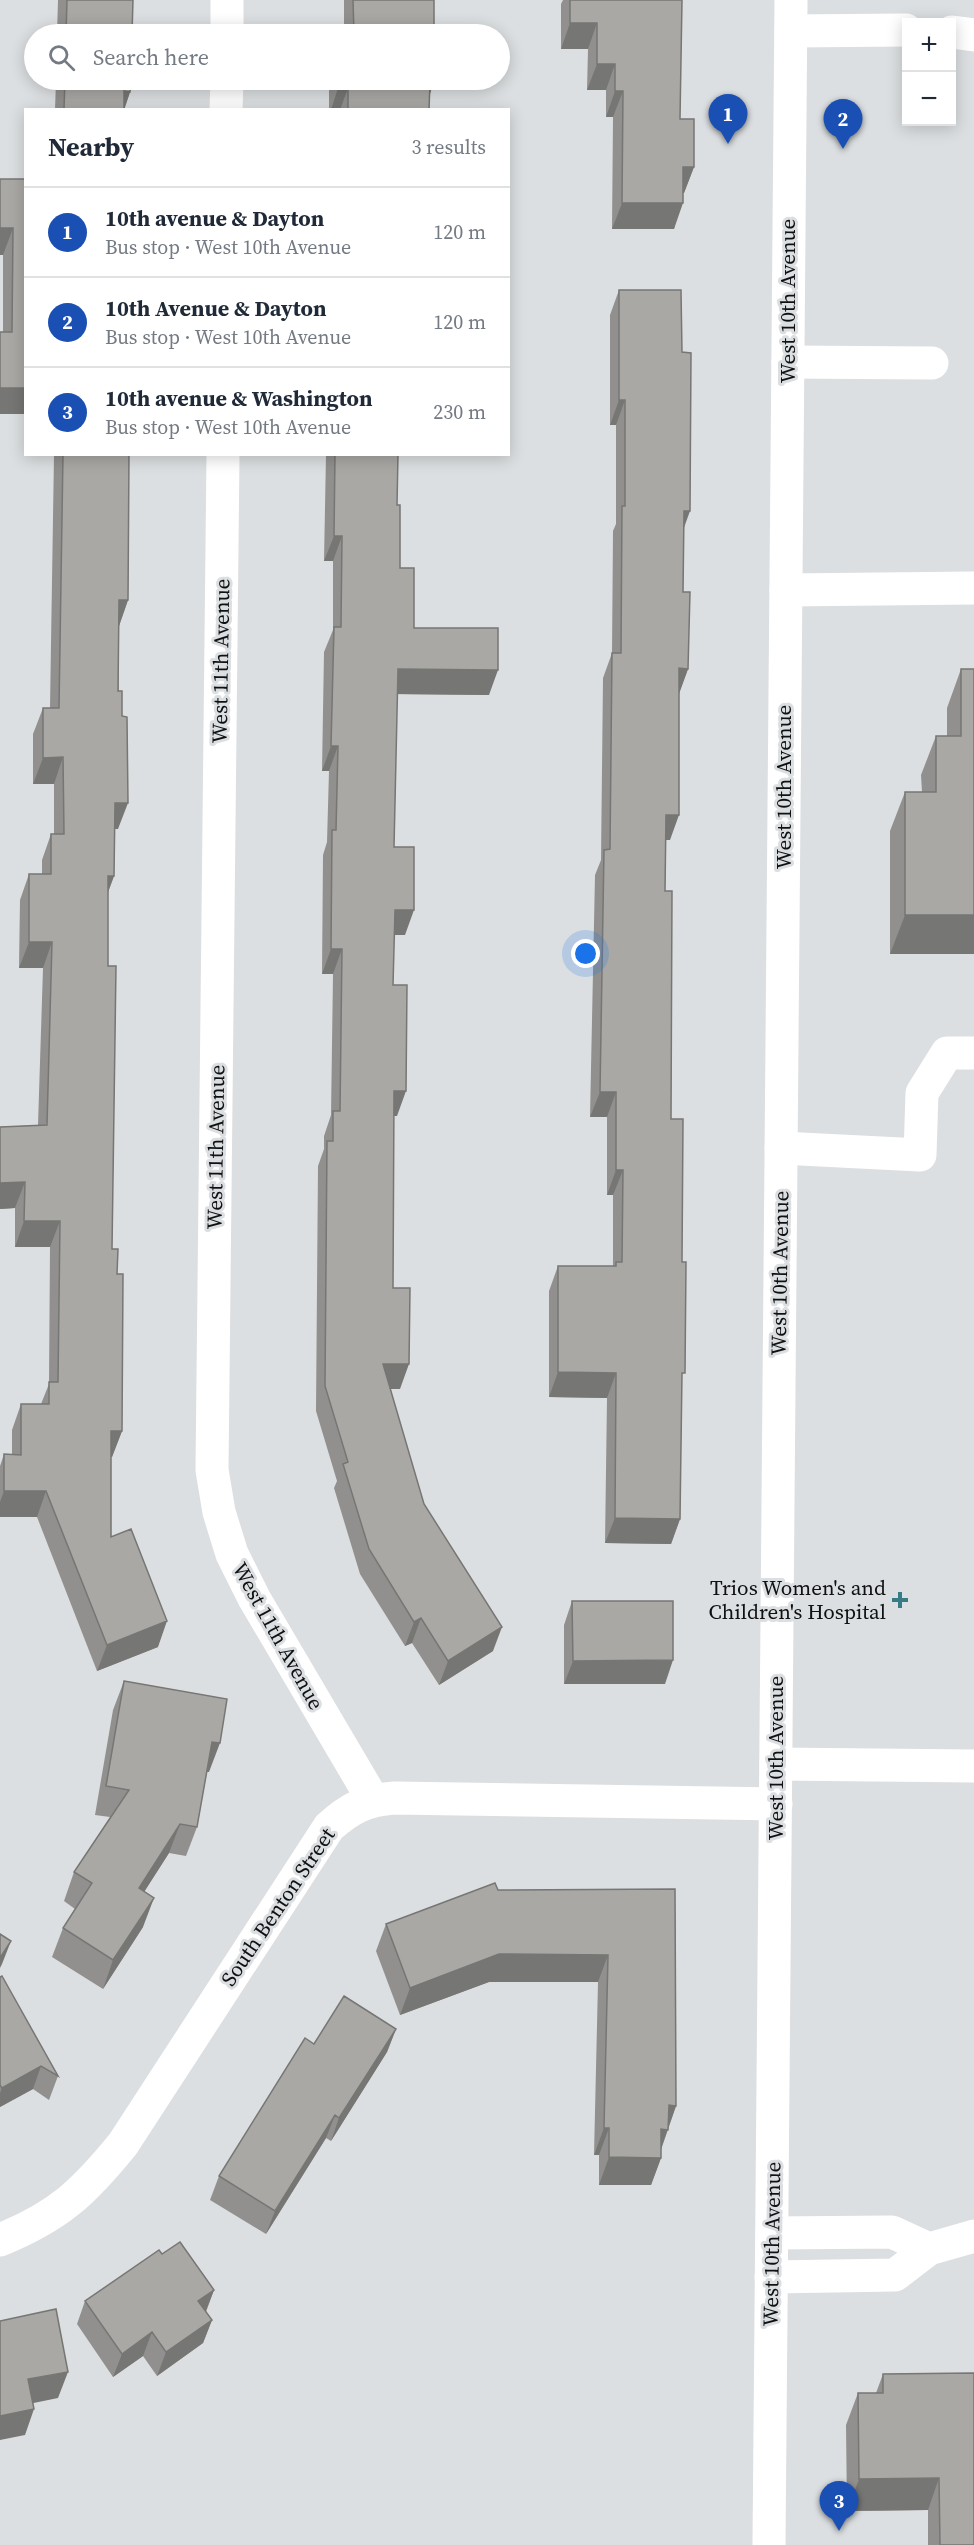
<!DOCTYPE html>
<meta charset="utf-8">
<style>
body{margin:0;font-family:"Source Serif 4",serif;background:#f6f6f7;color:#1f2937}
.controls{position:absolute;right:18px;top:18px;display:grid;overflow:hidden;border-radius:0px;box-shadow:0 3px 15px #0003}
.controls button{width:54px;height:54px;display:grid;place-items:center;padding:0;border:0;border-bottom:2px solid #e0e1e3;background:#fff;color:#1f2937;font:30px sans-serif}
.you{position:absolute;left:586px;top:954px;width:21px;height:21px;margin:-15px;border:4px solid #fff;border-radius:50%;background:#1a73e8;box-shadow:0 0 0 9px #1a73e833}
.badge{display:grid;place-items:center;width:39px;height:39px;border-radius:50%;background:#7c3aed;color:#fff;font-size:20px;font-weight:700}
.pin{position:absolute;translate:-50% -50px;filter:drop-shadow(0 2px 3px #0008)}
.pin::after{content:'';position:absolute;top:32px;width:21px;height:18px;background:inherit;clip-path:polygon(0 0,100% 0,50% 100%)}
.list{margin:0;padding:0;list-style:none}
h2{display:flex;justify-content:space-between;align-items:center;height:78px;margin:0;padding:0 24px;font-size:26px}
h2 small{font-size:20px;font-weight:400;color:#747a83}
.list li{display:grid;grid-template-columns:39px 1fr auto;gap:18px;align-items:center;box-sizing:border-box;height:90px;padding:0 24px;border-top:2px solid #e0e1e3}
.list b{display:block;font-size:22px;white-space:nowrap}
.list p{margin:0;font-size:20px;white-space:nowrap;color:#747a83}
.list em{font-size:20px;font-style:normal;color:#747a83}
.icon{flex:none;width:33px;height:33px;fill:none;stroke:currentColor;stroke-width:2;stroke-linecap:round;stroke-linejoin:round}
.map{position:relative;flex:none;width:974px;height:2545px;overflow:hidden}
.search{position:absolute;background:#fff;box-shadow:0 3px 15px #0003;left:24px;top:24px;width:486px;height:66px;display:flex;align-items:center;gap:15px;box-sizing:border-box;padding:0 21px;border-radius:33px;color:#747a83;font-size:22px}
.panel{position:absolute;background:#fff;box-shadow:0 3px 15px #0003;left:24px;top:108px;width:486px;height:348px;border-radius:0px}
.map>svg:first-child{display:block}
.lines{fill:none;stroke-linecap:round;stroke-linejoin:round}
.minor{stroke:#fff;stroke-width:33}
.major{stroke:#fff;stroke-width:33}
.wall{fill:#91908e}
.shaded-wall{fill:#767674}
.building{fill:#a9a8a5;stroke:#767674;stroke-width:1.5}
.poi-dot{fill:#357c87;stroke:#dcdfe1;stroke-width:2}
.labels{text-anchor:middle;stroke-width:6;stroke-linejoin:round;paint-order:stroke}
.street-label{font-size:21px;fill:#0f1011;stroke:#dcdfe1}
.poi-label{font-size:21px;fill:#0f1011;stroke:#dcdfe1;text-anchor:end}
</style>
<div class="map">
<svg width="974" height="2545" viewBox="0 0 974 2545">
<rect width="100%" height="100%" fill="#dcdfe1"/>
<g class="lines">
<path class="minor" d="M 791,31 L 906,30
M 952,32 L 974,35
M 227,34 L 227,0
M 226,110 L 227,80
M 788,362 L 932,363
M 223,454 L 212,1470 L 219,1512 L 232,1554 L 254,1598 L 373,1800
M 786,590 L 974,588
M 781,1148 L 920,1155 L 922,1093 L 947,1053 L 974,1053
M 776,1764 L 974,1766
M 772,2233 L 892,2232 L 929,2249
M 0,2240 C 59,2216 84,2192 123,2144 L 329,1827 C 350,1808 366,1800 394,1798 L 776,1804
M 771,2277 L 895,2275 L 929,2249 L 974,2236"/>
<path class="major" d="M 769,2545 L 791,0"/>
</g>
<path class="wall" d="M 58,0 L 133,0 L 132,34 L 57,34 Z
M 344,0 L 434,0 L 434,34 L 344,34 Z
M 563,0 L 682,0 L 680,119 L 694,167 L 684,193 L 683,193 L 674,229 L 612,229 L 613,117 L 606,117 L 606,90 L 587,90 L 588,49 L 561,49 L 561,4 Z
M 56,80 L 131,80 L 130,92 L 124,110 L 55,110 Z
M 329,80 L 434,80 L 434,82 L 430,94 L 429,110 L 329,110 Z
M 0,179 L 26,179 L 26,414 L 0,414 L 3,332 L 3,255 L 0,255 Z
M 619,290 L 684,526 L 683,592 L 688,669 L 679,693 L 670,840 L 666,840 L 665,891 L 671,1119 L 682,1382 L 680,1519 L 671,1544 L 605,1543 L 607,1398 L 549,1397 L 549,1291 L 558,1266 L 613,1266 L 613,1195 L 607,1195 L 607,1117 L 590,1117 L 595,875 L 601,860 L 603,678 L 612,653 L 613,531 L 616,524 L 616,425 L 610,425 L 610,315 Z
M 54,454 L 129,454 L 128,600 L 119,626 L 118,829 L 115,829 L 114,876 L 108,892 L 108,966 L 112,1249 L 117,1274 L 122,1431 L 112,1457 L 111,1457 L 111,1537 L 158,1647 L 97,1671 L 37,1517 L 0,1517 L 0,1466 L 4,1454 L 12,1455 L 12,1430 L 21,1404 L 41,1404 L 49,1384 L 50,1247 L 15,1247 L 15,1208 L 0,1209 L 0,1127 L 38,1125 L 43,968 L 19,968 L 20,900 L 29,874 L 42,874 L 42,860 L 51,834 L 54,834 L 54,784 L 33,784 L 33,734 L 43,708 L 50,708 Z
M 326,454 L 398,454 L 397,505 L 400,568 L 414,628 L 489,695 L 397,694 L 394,847 L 405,935 L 394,935 L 393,985 L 397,1116 L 393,1116 L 393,1288 L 400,1389 L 390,1389 L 424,1504 L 493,1651 L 439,1685 L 412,1643 L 405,1646 L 360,1574 L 334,1488 L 337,1481 L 316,1411 L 318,1166 L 324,1149 L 324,1136 L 331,1115 L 333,974 L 322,974 L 323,855 L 327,842 L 329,771 L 322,771 L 324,652 L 333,630 L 333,561 L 324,561 Z
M 961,669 L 974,669 L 974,954 L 890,954 L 890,831 L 905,792 L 922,792 L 921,775 L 936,736 L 947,736 L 947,708 Z
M 572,1601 L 665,1684 L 564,1684 L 564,1625 Z
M 124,1681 L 209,1772 L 207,1772 L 197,1827 L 186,1856 L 169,1853 L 144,1892 L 143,1927 L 103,1989 L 52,1957 L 63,1928 L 75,1909 L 64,1901 L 74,1872 L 110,1817 L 95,1815 L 113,1710 Z
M 675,1889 L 676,2106 L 661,2150 L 661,2158 L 651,2185 L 599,2185 L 599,2155 L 594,2155 L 598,1982 L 489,1982 L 400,2015 L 376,1951 L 386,1924 L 498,1890 Z
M 0,1977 L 58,2076 L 49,2100 L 33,2089 L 0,2107 Z
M 396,2029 L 387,2052 L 331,2141 L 326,2138 L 266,2234 L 210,2200 L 219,2176 L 314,2044 Z
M 162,2254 L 214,2290 L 206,2312 L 212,2320 L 203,2343 L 157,2376 L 143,2356 L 113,2377 L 77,2324 L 85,2301 Z
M 883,2374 L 974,2545 L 928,2545 L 928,2510 L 847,2511 L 846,2425 L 858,2393 L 876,2393 Z"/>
<path class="shaded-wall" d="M 570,23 L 597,23 L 588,49 L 561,49 Z
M 597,64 L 615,64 L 606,90 L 587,90 Z
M 430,82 L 434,82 L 425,107 Z
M 338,88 L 348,88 L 340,110 L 331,110 Z
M 124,91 L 130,92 L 124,110 Z
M 615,91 L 623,91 L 613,117 L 606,117 Z
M 683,167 L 694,167 L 684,193 L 674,193 Z
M 622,203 L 683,203 L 674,229 L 612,229 Z
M 0,228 L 13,228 L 3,255 L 0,255 Z
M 0,388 L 26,388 L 26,414 L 0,414 Z
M 619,400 L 625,400 L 616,425 L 610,425 Z
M 684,511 L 690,511 L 681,536 Z
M 334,536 L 342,536 L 333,561 L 324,561 Z
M 119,600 L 128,600 L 119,626 Z
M 679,668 L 688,669 L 679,694 Z
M 398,669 L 498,670 L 489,695 L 389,694 Z
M 331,746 L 338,746 L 329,771 L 322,771 Z
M 63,757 L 54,784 L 33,784 L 43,758 Z
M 115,803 L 128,803 L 118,829 L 105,829 Z
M 666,815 L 679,815 L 670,840 L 657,840 Z
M 108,876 L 114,876 L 104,903 Z
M 395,910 L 414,910 L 405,935 L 386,935 Z
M 905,915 L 974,915 L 974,954 L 890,954 Z
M 29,942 L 52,942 L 43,968 L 19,968 Z
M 331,949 L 342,949 L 333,974 L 322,974 Z
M 394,1091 L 406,1091 L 397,1116 L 385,1116 Z
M 600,1092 L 616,1092 L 607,1117 L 590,1117 Z
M 616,1170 L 623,1170 L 613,1195 L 607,1195 Z
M 25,1182 L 15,1208 L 0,1209 L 0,1183 Z
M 24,1221 L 60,1221 L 50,1247 L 15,1247 Z
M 383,1364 L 409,1364 L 400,1389 L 374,1389 Z
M 558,1372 L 616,1373 L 607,1398 L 549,1397 Z
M 111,1431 L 122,1431 L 112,1457 L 101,1457 Z
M 4,1491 L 46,1491 L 37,1517 L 0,1517 L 0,1502 Z
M 615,1518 L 680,1519 L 671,1544 L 605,1543 Z
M 421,1618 L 412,1643 L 405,1646 L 414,1622 Z
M 167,1621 L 158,1647 L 97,1671 L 107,1645 Z
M 502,1627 L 493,1651 L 439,1685 L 448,1661 Z
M 673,1660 L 665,1684 L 564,1684 L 573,1661 Z
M 212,1742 L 220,1743 L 209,1772 L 201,1771 Z
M 180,1824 L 169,1853 L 128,1917 L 139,1888 Z
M 154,1898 L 143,1927 L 103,1989 L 113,1960 Z
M 11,1941 L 2,1964 L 0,1968 L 0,1958 Z
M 499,1954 L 608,1955 L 598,1982 L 489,1982 L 400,2015 L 410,1988 Z
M 396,2029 L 387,2052 L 331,2141 L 339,2118 Z
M 41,2066 L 33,2089 L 0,2107 L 0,2093 L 2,2088 Z
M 669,2105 L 676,2106 L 658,2157 L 660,2133 Z
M 335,2115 L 326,2138 L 266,2234 L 275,2211 Z
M 604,2128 L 609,2128 L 599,2155 L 594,2155 Z
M 609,2157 L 661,2158 L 651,2185 L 599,2185 Z
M 214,2290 L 205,2313 L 198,2301 Z
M 212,2320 L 203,2343 L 157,2376 L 166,2352 Z
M 152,2332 L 143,2356 L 113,2377 L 122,2354 Z
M 68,2372 L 58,2398 L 19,2406 L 28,2379 Z
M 34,2409 L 25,2435 L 0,2440 L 0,2416 Z
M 939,2478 L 928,2510 L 847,2511 L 859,2479 Z"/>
<path class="building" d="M 67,0 L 133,0 L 132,34 L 66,34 Z
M 353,0 L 434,0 L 434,34 L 338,34 L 354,34 Z
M 570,0 L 682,0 L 680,119 L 694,119 L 694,167 L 683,167 L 683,203 L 622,203 L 623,91 L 615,91 L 615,64 L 597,64 L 597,23 L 570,23 Z
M 65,80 L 131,80 L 130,92 L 124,91 L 124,110 L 58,110 L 58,109 L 64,109 Z
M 338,80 L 434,80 L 434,82 L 430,82 L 429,110 L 348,110 L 348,88 L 338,88 Z
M 0,179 L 26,179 L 26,388 L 0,388 L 0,332 L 12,332 L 13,228 L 0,228 Z
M 619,290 L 681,290 L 682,352 L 691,353 L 690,511 L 684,511 L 683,592 L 690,592 L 688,669 L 679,668 L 679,815 L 666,815 L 665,891 L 672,891 L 671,1119 L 683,1119 L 682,1262 L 686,1262 L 685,1373 L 682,1373 L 680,1519 L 615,1518 L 616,1373 L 558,1372 L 558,1266 L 616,1266 L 616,1262 L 622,1262 L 623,1170 L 616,1170 L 616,1092 L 600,1092 L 604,850 L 610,849 L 612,653 L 621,653 L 622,506 L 625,506 L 625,400 L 619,400 Z
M 63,454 L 129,454 L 128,600 L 119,600 L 118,691 L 122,691 L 122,716 L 127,717 L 128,803 L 115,803 L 114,876 L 108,876 L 108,966 L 116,966 L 112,1249 L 118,1249 L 117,1274 L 123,1274 L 122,1431 L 111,1431 L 111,1537 L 131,1529 L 167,1621 L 107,1645 L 46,1491 L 4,1491 L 4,1454 L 21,1455 L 21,1404 L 49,1404 L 49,1382 L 58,1382 L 60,1221 L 24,1221 L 25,1182 L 0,1183 L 0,1127 L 47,1125 L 52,942 L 29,942 L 29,874 L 51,874 L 51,834 L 64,834 L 63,757 L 43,758 L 43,708 L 59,708 Z
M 335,454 L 398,454 L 397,505 L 400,505 L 400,568 L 414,568 L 414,628 L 498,628 L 498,670 L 398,669 L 394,847 L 414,847 L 414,910 L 395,910 L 393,985 L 407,985 L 406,1091 L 394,1091 L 393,1288 L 410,1288 L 409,1364 L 383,1364 L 424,1504 L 502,1627 L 448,1661 L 421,1618 L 414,1622 L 369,1549 L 343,1464 L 348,1462 L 325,1386 L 327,1141 L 333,1141 L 333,1111 L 340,1111 L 342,949 L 331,949 L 332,830 L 336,830 L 338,746 L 331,746 L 334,627 L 341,627 L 342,536 L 334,536 Z
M 961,669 L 974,669 L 974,915 L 905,915 L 905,792 L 936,792 L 936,736 L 961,736 Z
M 572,1601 L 673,1601 L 673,1660 L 573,1661 Z
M 124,1681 L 227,1699 L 220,1743 L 212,1742 L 197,1827 L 180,1824 L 139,1888 L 154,1898 L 113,1960 L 63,1928 L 92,1883 L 74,1872 L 129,1790 L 106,1786 Z
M 495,1883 L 498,1890 L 675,1889 L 676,2106 L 669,2105 L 668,2130 L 661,2129 L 661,2158 L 609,2157 L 609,2128 L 604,2128 L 608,1955 L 499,1954 L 410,1988 L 386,1924 Z
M 0,1934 L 11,1941 L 0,1958 Z
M 2,1976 L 58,2076 L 41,2066 L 2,2088 L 0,2085 L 0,1977 Z
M 344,1996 L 396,2029 L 339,2118 L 335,2115 L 275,2211 L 219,2176 L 305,2038 L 314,2044 Z
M 180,2242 L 214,2290 L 198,2301 L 212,2320 L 166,2352 L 152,2332 L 122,2354 L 85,2301 L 159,2250 L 162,2254 Z
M 56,2309 L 68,2372 L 28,2379 L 34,2409 L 0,2416 L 0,2321 Z
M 974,2373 L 974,2545 L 940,2545 L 939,2478 L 859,2479 L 858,2393 L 883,2393 L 883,2374 Z"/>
<path class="poi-dot" d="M897 1591h6v6h6v6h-6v6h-6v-6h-6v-6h6z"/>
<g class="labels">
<g class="street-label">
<text transform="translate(788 301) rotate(-90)" y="7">West 10th Avenue</text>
<text transform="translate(221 661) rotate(-89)" y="7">West 11th Avenue</text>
<text transform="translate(784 787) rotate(-90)" y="7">West 10th Avenue</text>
<text transform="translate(216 1147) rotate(-89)" y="7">West 11th Avenue</text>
<text transform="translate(780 1273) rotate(-89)" y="7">West 10th Avenue</text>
<text transform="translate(278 1636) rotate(61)" y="7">West 11th Avenue</text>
<text transform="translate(776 1758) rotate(-90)" y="7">West 10th Avenue</text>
<text transform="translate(278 1907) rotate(-56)" y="7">South Benton Street</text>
<text transform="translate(772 2244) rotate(-89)" y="7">West 10th Avenue</text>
</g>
<g class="poi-label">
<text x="886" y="1595">Trios Women's and<tspan x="886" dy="24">Children's Hospital</tspan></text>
</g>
</g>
</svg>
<div class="controls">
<button>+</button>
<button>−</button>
</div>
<div class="you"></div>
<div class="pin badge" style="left:728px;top:144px;background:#1a4fb4">1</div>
<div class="pin badge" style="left:843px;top:149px;background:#1a4fb4">2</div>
<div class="pin badge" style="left:839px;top:2531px;background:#1a4fb4">3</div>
<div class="search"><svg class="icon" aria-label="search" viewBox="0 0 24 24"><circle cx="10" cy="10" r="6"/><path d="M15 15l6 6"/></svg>Search here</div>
<section class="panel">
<h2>Nearby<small>3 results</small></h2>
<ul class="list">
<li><span class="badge" style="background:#1a4fb4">1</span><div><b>10th avenue &amp; Dayton</b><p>Bus stop · West 10th Avenue</p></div><em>120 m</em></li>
<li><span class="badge" style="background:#1a4fb4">2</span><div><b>10th Avenue &amp; Dayton</b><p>Bus stop · West 10th Avenue</p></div><em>120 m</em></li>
<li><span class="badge" style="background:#1a4fb4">3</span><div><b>10th avenue &amp; Washington</b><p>Bus stop · West 10th Avenue</p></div><em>230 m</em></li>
</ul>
</section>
</div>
